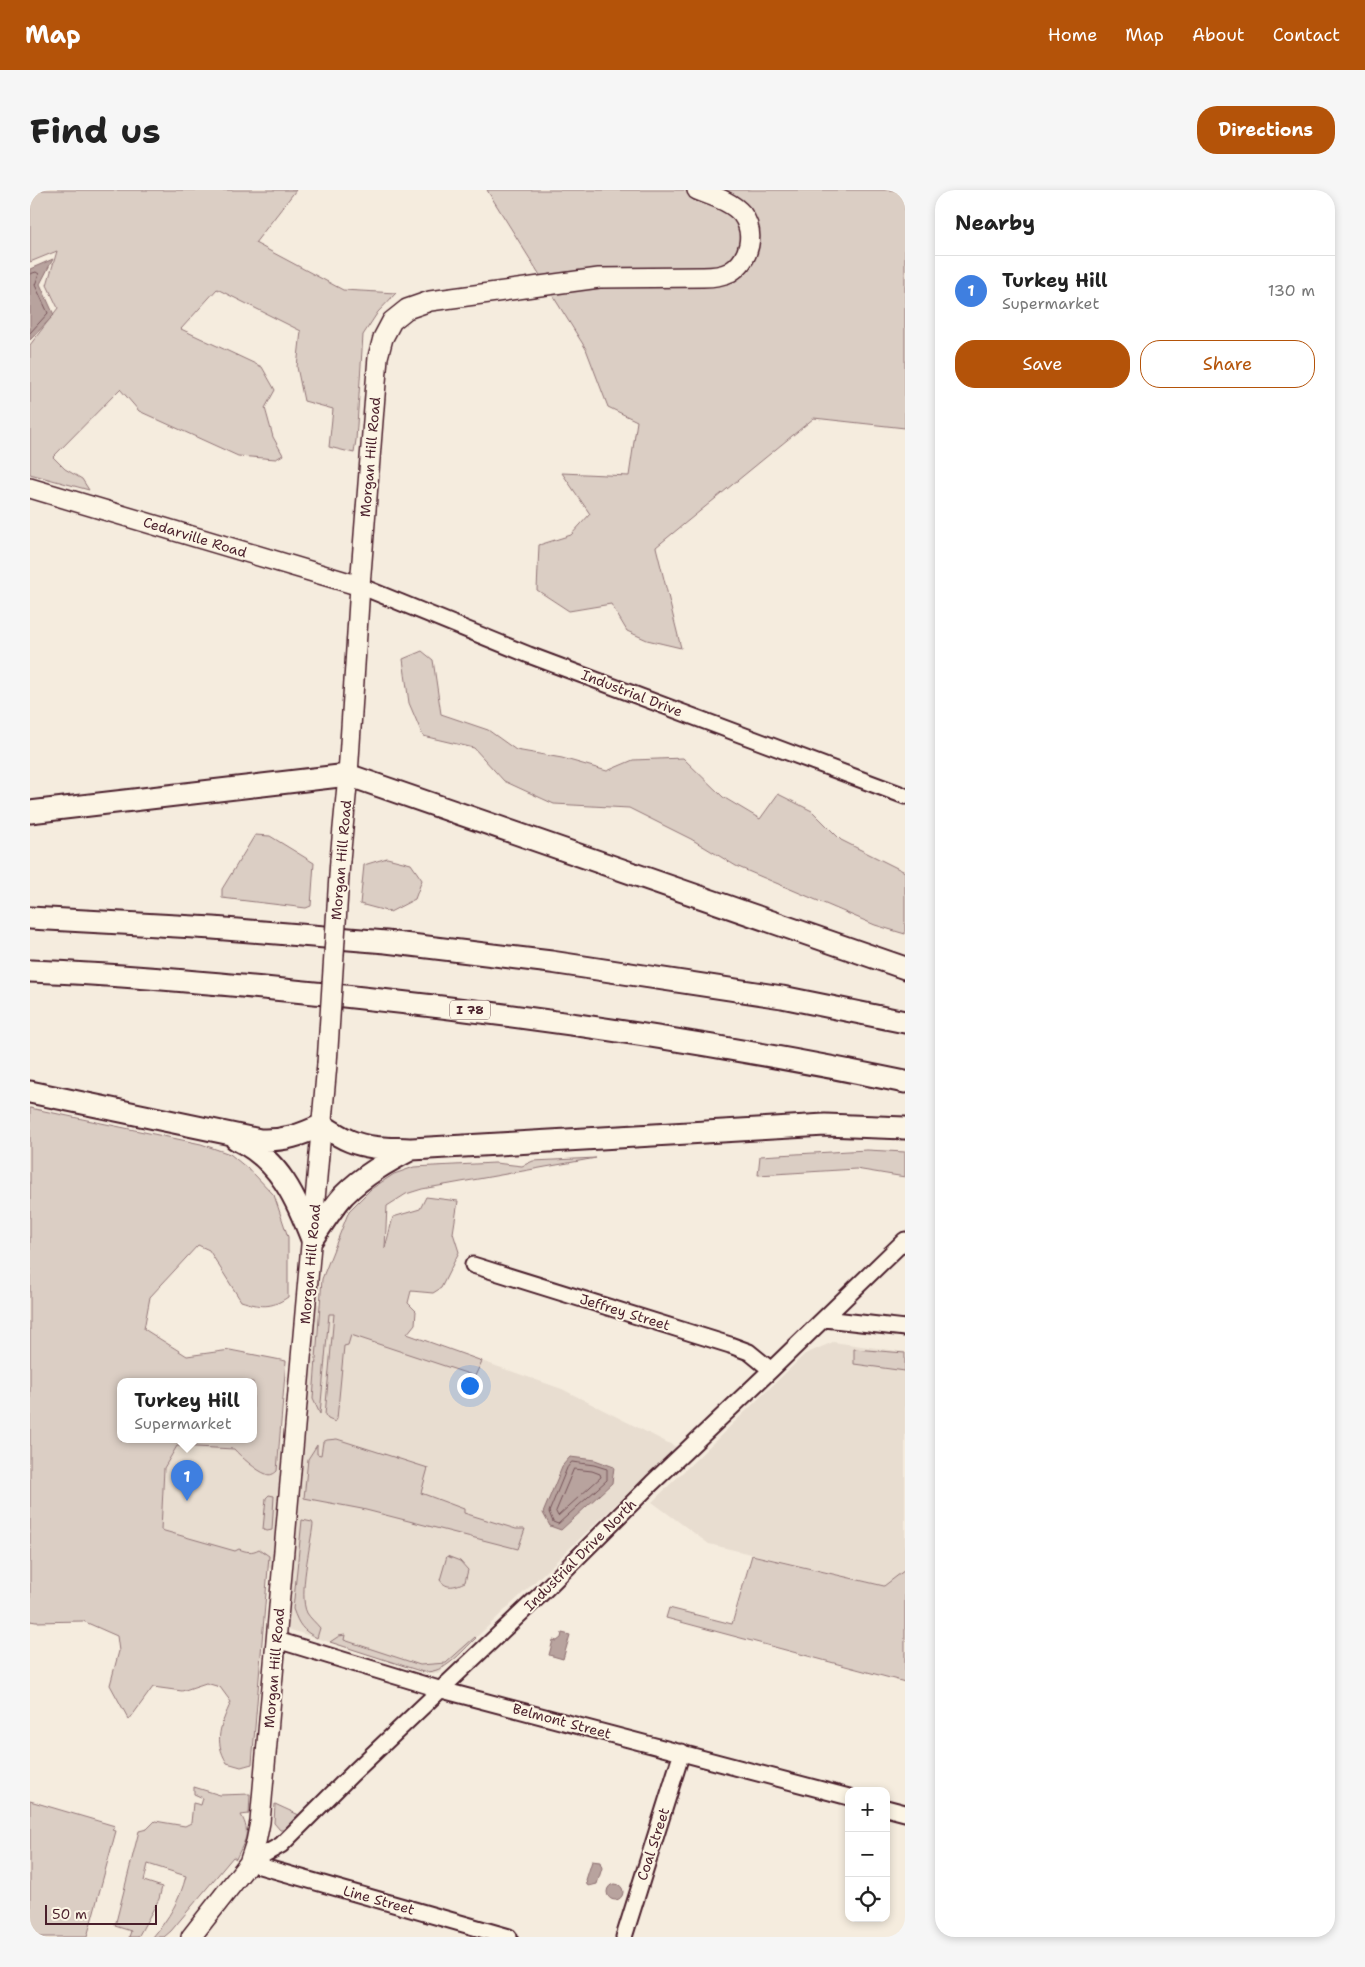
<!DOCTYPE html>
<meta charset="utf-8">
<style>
body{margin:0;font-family:"Shantell Sans",sans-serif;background:#f6f6f6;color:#222}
.controls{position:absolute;right:15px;bottom:15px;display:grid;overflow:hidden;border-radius:10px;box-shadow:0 2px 8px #0003}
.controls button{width:45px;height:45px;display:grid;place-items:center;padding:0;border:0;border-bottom:1px solid #e0e0e0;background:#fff;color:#222;font:25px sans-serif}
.scale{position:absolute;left:15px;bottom:12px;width:112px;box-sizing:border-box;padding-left:5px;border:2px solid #4a1f2b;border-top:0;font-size:14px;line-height:18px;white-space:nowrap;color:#4a1f2b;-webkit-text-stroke:4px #fcf5e5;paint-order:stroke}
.you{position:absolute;left:439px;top:1195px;width:18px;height:18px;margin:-12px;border:4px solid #fff;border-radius:50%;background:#1a73e8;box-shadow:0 0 0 8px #1a73e833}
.badge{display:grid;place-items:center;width:32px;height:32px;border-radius:50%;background:#b45309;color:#fff;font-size:16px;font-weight:700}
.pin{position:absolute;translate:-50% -41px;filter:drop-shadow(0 1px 2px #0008)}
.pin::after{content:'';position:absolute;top:26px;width:18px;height:15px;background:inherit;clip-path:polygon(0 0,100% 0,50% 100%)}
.popup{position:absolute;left:87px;top:1188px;width:140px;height:65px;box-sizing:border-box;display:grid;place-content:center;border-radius:10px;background:#fff;filter:drop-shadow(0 1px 4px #0005);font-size:16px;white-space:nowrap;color:#767676}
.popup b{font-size:19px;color:#222}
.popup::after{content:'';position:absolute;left:50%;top:100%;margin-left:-10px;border:10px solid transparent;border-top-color:#fff}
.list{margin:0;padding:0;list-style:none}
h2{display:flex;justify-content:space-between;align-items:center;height:65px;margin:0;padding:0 20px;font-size:21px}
h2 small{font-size:16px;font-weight:400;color:#767676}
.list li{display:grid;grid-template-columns:32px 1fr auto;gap:15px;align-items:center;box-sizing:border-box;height:70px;padding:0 20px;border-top:1px solid #e0e0e0}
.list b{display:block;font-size:19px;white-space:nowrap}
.list p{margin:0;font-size:16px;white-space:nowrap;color:#767676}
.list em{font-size:16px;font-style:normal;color:#767676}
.actions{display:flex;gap:10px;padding:15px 20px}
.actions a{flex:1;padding:11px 0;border:1px solid #b45309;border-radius:20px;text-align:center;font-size:18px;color:#b45309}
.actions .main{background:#b45309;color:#fff}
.icon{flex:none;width:28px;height:28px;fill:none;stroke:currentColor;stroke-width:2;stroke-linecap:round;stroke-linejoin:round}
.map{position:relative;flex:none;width:875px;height:1747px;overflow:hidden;border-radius:20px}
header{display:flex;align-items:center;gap:30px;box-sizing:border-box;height:70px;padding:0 25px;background:#b45309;color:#fff}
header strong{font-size:24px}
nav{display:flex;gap:28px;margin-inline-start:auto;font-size:18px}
.intro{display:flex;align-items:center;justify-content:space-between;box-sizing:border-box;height:120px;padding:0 30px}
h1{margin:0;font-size:35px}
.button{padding:12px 22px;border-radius:20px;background:#b45309;color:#fff;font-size:18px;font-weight:700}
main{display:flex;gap:30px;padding:0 30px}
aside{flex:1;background:#fff;border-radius:20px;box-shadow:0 2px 8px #0003}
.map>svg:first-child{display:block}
.built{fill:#e8ddd0}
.green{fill:#dbcec4;stroke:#927678;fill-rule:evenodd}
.water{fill:#b8a39e;stroke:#8c6e70}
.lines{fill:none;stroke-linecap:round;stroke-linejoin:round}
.shore{stroke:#765459;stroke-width:1}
.minor-casing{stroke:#4a1f2b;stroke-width:19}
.major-casing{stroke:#4a1f2b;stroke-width:22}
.highway-casing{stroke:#4a1f2b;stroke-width:25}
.minor{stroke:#fcf5e5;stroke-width:15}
.major{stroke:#fcf5e5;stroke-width:19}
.highway{stroke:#fcf5e5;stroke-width:21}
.major-bridge-casing{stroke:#4a1f2b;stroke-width:22;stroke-linecap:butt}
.major-bridge{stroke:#fcf5e5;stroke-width:19}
.labels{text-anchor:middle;stroke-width:4;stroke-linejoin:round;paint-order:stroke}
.shield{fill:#fcf5e5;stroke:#7f5f63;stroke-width:1}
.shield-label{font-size:12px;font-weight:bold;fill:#4a1f2b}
.street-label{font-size:14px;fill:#4a1f2b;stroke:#fcf5e5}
</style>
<header>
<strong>Map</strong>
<nav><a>Home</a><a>Map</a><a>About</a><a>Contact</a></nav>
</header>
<div class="intro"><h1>Find us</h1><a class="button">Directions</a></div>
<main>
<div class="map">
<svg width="875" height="1747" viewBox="0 0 875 1747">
<rect width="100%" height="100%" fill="#f5ecde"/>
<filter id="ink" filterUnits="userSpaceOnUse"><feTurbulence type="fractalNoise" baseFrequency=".02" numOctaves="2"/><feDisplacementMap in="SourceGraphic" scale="10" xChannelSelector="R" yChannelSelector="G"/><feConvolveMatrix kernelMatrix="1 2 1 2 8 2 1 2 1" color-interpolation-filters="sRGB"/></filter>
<g filter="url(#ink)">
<path class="built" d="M 285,1113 L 532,1199 L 646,1257 L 408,1484 L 393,1482 L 258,1439 L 259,1385 L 131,1340 L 134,1278 L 147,1256 L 211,1259 L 242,1257 L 270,1259 Z
M 803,1152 L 875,1162 L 875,1401 L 679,1354 L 622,1312 L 775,1164 Z"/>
<path class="green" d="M 0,0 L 266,0 L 225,53 L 313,100 L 366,103 L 348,122 L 333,145 L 326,250 L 324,263 L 299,257 L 303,219 L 274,211 L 267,177 L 271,141 L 187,99 L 151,139 L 232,177 L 245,200 L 235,218 L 243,247 L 253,265 L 246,269 L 208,266 L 109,221 L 90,199 L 23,267 L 35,279 L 52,289 L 59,300 L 0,284 L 0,155 L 28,118 L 17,95 L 27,61 L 0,72 Z
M 457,0 L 875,0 L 875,238 L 784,228 L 626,357 L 651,458 L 617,450 L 597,441 L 581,414 L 539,421 L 507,400 L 509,355 L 541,345 L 560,324 L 532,283 L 599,286 L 607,231 L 578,217 L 556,159 Z
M 392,461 L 403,470 L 411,524 L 458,540 L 486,560 L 532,568 L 577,581 L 603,570 L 653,568 L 693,607 L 730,629 L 748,604 L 782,621 L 811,650 L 875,682 L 875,744 L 845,735 L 706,676 L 661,649 L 599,618 L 524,614 L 474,591 L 444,558 L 393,546 L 379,513 L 373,469 Z
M 225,645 L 240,646 L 284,673 L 281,716 L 276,718 L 192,708 L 192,699 Z
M 357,668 L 381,674 L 392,690 L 385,709 L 360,722 L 330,714 L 334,675 Z
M 0,918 L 171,954 L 200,964 L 223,983 L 244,1005 L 258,1047 L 258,1107 C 241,1119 230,1117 211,1111 L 179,1060 L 168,1055 L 120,1107 L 114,1139 L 157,1166 L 200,1160 L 256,1171 L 247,1281 C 244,1284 240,1286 236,1284 C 227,1281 210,1266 204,1259 L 147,1256 L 134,1278 L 131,1340 L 205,1361 L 209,1359 C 216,1362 222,1363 229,1359 L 239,1366 L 222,1574 L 211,1577 L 197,1573 C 183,1550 191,1535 201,1512 L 190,1497 L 176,1493 L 152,1501 L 123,1497 L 99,1530 L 80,1495 L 89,1461 L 87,1446 L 53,1431 L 6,1432 L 0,1431 ZM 91,1192 L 223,1192 L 223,1250 L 91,1250 Z
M 837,960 L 875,962 L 875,987 L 826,979 L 728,985 L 730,966 Z
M 566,968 L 392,999 L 376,1004 L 357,1016 L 355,1058 L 363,1027 L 390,1019 L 396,1007 L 428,1011 L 423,1043 L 429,1062 L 411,1098 L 403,1103 L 381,1101 L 378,1113 L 386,1121 L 385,1134 L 377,1144 L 452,1171 L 445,1186 L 321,1145 L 318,1155 L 314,1156 L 307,1229 L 305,1232 L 298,1229 L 295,1225 L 304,1124 L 299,1124 L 290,1224 L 283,1209 L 292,1089 L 319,1021 L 341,999 L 364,984 L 384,977 L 465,973 L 492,976 L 503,971 Z
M 824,1159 L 875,1163 L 875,1181 L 824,1174 Z
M 307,1249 L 398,1278 L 391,1303 L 434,1319 L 434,1323 L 486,1339 L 495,1339 L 488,1359 L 332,1319 L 274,1308 L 278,1269 L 287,1255 L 287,1264 L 291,1265 L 293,1252 L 297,1250 Z
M 239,1305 L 244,1306 L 242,1340 L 237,1341 L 233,1339 L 236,1308 Z
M 272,1330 L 282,1332 L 283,1334 C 281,1354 268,1405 277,1423 C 280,1428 286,1433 290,1438 L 287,1448 C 272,1440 269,1435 263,1419 Z
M 722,1365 L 854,1396 L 875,1380 L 875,1492 L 636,1428 L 639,1418 L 702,1434 Z
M 417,1366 L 430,1371 L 438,1380 L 435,1392 C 426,1396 417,1400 410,1390 Z
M 315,1445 L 314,1450 L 390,1475 L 416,1473 L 445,1447 L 446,1448 C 430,1463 416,1483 393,1482 L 300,1452 L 309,1446 Z
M 164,1597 L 190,1605 L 220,1604 L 219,1624 L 211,1625 C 222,1644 214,1651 206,1669 L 203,1667 L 141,1741 L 134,1747 L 123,1747 C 139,1728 150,1710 156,1686 L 118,1674 L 114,1691 L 132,1697 L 129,1709 L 108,1747 L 99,1747 L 101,1741 L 85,1736 L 109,1641 L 117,1639 L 125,1631 L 155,1636 L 161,1633 L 163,1613 L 171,1615 L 173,1608 L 164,1604 Z
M 0,1611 L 85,1636 L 82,1640 L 86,1641 L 57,1747 L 0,1747 Z
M 245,1614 L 269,1625 L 254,1640 L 250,1640 L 244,1633 Z"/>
<path class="water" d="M 23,69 L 10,94 L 24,125 L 0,150 L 0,79 Z
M 540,1267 L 565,1270 L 584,1277 L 582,1293 L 531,1340 L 520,1336 L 513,1323 L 533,1275 Z
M 532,1443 L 540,1445 L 533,1469 L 519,1465 L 523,1450 L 527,1451 L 531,1448 Z
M 562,1671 L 570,1672 L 572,1678 L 567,1694 L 559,1696 L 557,1695 L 556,1690 Z
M577 1702a8 8 0 1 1 16 0a8 8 0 1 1-16 0Z"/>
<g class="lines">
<path class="shore" d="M 0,84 L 6,82 L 9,84 L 5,95 L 18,123 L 0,143
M 542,1272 L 564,1275 L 577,1279 L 577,1290 L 528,1334 L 523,1332 L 519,1322 L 537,1278 Z
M 544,1279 L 562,1281 L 570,1284 L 571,1287 L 528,1326 L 526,1322 Z"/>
<g class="minor-casing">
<path id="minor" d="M 330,396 L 499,465 L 875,606
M 443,1075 L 700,1155 L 719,1162 L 741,1180
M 795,1129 L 875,1138
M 247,1450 L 412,1500 L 819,1607
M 856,1618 L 875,1623
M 219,1673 L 251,1655 L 323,1583 L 509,1406 L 622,1293 L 741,1180 L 875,1050
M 219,1673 L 479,1747
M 594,1747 L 652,1562"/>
</g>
<g class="major-casing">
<path id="major" d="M 0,298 L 330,396
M 310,670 L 318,585 L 330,396 L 348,167 L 353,148 L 362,131 L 377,119 L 400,111 L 569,88 L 673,87 C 682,87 692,86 700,82 C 720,70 726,43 712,24 C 701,11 682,6 667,0
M 161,1747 L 219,1673 L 226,1652 L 230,1632 L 297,874"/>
</g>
<g class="highway-casing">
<path id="highway" d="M 0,622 L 318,585 L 875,778
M 0,728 L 183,738 L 356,752 L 521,772 L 752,807 L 875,832
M 0,781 C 102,785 204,795 305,805 C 496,825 687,853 875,892
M 0,902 L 230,950 C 254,951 271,945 292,935 C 301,941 310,947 320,951 C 339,959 359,958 379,959
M 206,949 C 250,970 265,1007 282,1049
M 282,1049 C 292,1035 302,1018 314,1005 C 334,985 357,972 382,959 L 795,935 L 875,938"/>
</g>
<use href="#minor" class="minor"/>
<use href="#major" class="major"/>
<use href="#highway" class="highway"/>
<g class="major-bridge-casing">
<path id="major-bridge" d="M 297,874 L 310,670"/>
</g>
<use href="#major-bridge" class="major-bridge"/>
</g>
</g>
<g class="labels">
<rect class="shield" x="420" y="810.5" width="40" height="19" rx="4"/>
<g class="shield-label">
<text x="440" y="824">I 78</text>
</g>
<g class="street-label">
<text transform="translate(340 267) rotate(-85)" y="5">Morgan Hill Road</text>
<text transform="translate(165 347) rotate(17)" y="5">Cedarville Road</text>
<text transform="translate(602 503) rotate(21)" y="5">Industrial Drive</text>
<text transform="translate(311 670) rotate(-85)" y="5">Morgan Hill Road</text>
<text transform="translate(280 1074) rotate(-85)" y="5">Morgan Hill Road</text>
<text transform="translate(595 1122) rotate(17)" y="5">Jeffrey Street</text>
<text transform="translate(550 1365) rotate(-45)" y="5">Industrial Drive North</text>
<text transform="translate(244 1478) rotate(-85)" y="5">Morgan Hill Road</text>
<text transform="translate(532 1531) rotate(15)" y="5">Belmont Street</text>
<text transform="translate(623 1654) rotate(-72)" y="5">Coal Street</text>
<text transform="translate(349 1710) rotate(16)" y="5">Line Street</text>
</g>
</g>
</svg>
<div class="controls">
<button>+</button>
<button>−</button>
<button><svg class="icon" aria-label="locate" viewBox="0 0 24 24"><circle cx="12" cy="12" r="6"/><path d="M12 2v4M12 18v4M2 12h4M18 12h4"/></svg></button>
</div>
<div class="scale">50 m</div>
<div class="you"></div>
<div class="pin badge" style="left:157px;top:1311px;background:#3f7fe0">1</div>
<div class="popup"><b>Turkey Hill</b>Supermarket</div>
</div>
<aside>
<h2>Nearby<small></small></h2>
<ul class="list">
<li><span class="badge" style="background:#3f7fe0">1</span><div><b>Turkey Hill</b><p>Supermarket</p></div><em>130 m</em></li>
</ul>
<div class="actions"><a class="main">Save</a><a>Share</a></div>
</aside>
</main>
